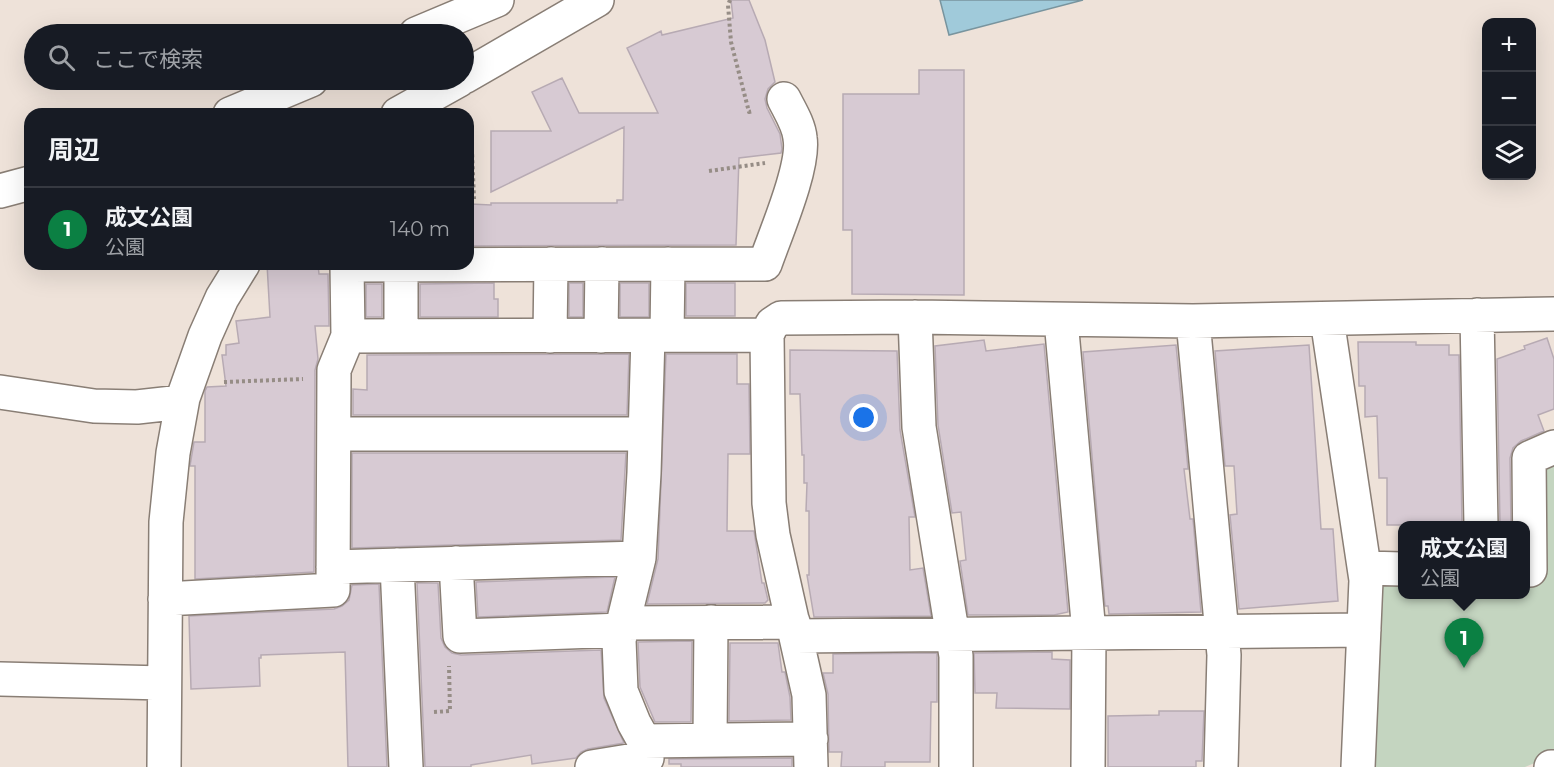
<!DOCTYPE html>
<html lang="ja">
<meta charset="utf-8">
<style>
body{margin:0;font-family:Montserrat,"Noto Sans JP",sans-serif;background:#242831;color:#f1f3f6}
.controls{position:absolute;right:18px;top:18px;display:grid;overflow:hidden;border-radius:12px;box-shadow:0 6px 24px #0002}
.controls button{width:54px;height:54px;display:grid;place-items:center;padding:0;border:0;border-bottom:2px solid #363941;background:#171b24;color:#f1f3f6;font:30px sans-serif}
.you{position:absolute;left:864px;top:418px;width:21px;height:21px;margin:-15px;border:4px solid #fff;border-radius:50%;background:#1a73e8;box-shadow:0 0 0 9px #1a73e833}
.badge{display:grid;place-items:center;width:39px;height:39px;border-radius:50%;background:#0b8043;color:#fff;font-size:20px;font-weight:700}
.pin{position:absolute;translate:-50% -50px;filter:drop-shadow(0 2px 3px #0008)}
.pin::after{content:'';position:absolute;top:32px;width:21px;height:18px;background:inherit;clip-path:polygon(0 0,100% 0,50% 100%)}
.popup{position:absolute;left:1398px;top:521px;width:132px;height:78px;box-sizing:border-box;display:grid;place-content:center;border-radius:12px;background:#171b24;filter:drop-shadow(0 2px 4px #0005);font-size:20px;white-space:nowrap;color:#9ea1a6}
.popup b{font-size:22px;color:#f1f3f6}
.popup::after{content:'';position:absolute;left:50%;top:100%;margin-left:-12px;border:12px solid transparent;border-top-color:#171b24}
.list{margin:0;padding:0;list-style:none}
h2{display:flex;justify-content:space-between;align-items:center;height:78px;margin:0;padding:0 24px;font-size:26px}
h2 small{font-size:20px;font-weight:400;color:#9ea1a6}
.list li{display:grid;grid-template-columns:39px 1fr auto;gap:18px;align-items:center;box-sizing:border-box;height:84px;padding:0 24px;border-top:2px solid #363941}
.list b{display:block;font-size:22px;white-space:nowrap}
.list p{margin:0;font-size:20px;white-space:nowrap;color:#9ea1a6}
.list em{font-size:20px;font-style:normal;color:#9ea1a6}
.icon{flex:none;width:33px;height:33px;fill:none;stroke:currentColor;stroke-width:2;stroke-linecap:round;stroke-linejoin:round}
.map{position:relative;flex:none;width:1554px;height:767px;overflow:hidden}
.search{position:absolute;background:#171b24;box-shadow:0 6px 24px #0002;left:24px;top:24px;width:450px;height:66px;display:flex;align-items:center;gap:15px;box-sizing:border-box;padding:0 21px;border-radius:33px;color:#9ea1a6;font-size:22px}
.panel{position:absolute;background:#171b24;box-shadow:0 6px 24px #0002;left:24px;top:108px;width:450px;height:162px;border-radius:18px}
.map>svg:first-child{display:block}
.green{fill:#c4d5c0}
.water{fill:#a0cada;stroke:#78949e;stroke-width:1.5}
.building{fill:#d7cad3;stroke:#b7aab3;stroke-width:1.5}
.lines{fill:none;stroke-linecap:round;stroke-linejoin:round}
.minor-casing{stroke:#897e75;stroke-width:36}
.path{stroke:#968d86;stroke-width:4;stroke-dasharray:3 3;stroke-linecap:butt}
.minor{stroke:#fff;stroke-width:33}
</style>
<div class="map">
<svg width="1554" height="767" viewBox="0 0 1554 767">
<rect width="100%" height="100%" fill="#eee2d9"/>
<path class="green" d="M 1554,458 L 1554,755 L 1525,767 L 1369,767 L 1377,581 L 1402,581 L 1402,594 L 1526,594 L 1526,579 L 1538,464 Z"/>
<path class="water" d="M 940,0 L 1083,0 L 949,35 Z"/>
<path class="building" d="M 731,0 L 749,0 L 765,40 L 775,82 L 768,89 L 765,99 L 767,108 L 780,134 L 782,149 L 781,153 L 739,158 L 736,245 L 470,246 L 471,204 L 491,205 L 491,203 L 617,203 L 617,200 L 623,200 L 624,127 L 491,192 L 491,131 L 551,131 L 532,92 L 562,78 L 579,113 L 658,113 L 627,48 L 661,31 L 662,35 L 733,18 Z
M 919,70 L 964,70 L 964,295 L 852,294 L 852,230 L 843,230 L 843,94 L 919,94 Z
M 267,264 L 318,264 L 319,274 L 328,274 L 329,326 L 315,326 L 318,359 L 315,370 L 314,572 L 195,579 L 195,466 L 190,466 L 194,442 L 205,442 L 205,391 L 207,387 L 226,386 L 222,355 L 226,355 L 226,345 L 239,343 L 236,321 L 270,317 Z
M 494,283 L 494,299 L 498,299 L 498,317 L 420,317 L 420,284 Z
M 569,283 L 583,283 L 583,317 L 569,317 Z
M 620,283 L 649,283 L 649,317 L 620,317 Z
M 686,283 L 735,283 L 735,316 L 686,316 Z
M 366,284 L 382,284 L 382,317 L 366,317 Z
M 1547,338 L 1554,359 L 1554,409 L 1538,415 L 1544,431 L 1521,441 L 1513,448 L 1510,458 L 1511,525 L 1500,525 L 1497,359 L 1525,349 L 1524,346 Z
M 984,340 L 986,351 L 1044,344 L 1068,612 L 1054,615 L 968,615 L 960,561 L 966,560 L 961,512 L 952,513 L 938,425 L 935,346 Z
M 1358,342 L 1416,342 L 1416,345 L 1449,345 L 1449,355 L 1459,355 L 1462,525 L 1387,525 L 1387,478 L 1379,478 L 1377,416 L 1365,417 L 1365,386 L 1359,386 Z
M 1176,345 L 1188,469 L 1184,469 L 1190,519 L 1193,519 L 1201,612 L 1109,614 L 1108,606 L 1105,606 L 1083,352 Z
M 1309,345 L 1321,529 L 1333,529 L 1338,601 L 1239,609 L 1230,515 L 1237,514 L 1234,466 L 1225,466 L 1215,351 Z
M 790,350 L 897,351 L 900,430 L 915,517 L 909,517 L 910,570 L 923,568 L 931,616 L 814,617 L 807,575 L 809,575 L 809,511 L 806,511 L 807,483 L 804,483 L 804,455 L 802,455 L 800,394 L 790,394 Z
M 629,354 L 627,415 L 353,415 L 353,389 L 367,390 L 367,355 Z
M 666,354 L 737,354 L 737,384 L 749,384 L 750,454 L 728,454 L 727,531 L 754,531 L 762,583 L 764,583 L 768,600 L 765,603 L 647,604 L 658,559 Z
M 352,453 L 626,453 L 621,540 L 352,548 Z
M 615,577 L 607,612 L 478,617 L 476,582 Z
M 417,583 L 438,583 L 441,638 L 445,647 L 452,653 L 461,655 L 601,650 L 604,698 L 624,743 L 588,749 L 581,752 L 576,758 L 532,764 L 531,755 L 471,765 L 471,767 L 425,767 Z
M 379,584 L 387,767 L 348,767 L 345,652 L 261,655 L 261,658 L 259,658 L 260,686 L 191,689 L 189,616 L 334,609 L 342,606 L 349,600 L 352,585 Z
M 692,641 L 691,722 L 655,722 L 640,687 L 638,642 Z
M 730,643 L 778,643 L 782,672 L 785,672 L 790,697 L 791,720 L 729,721 Z
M 1052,652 L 1052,659 L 1070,660 L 1070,709 L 996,708 L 997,693 L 975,693 L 974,653 Z
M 937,653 L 937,702 L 931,702 L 930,762 L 885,762 L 885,767 L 841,767 L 842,752 L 829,752 L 828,694 L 823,673 L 833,673 L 833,654 Z
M 1159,711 L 1204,711 L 1202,761 L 1196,761 L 1196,767 L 1108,767 L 1108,716 L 1159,715 Z
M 792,758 L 792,767 L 681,767 L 681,764 L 669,764 L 669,759 Z"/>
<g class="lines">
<g class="minor-casing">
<path id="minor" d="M 416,34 L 497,0
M 464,77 L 597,0
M 230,114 L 311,80
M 398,114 L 459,80
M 0,191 L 30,183
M 1477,315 L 1481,526
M 915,317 L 919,427 L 956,656 L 956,767
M 1327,319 L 1366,580 L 1358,767
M 1061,320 L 1089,633 L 1088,767
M 1193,321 L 1224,655 L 1221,767
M 667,335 L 668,264
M 348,336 L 767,335
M 401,336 L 401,264
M 550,336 L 551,264
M 601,336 L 602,264
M 0,392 L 94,406 L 137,407 L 182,402
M 334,434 L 645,434
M 456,563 L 460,636 L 622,630
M 397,565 L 406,767
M 333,567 L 639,558
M 1365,568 L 1402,569
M 1526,570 L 1530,570 L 1529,458 L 1554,447
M 165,599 L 333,590 L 334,370 L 348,336 L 347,265 L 765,264 C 775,235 805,166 800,138 C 799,125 790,111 784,99
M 624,623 L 793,622
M 796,636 L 1364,630
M 0,679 L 164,683
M 710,740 L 711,622
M 644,741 L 811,739
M 164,767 L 166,522 L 173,453 L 183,398 L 205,336 L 222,298 L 243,264
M 592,767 L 647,758 L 644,741 L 634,723 L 621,691 L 619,640 L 639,558 L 644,473 L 648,336
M 811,767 L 809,695 L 773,535 L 769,503 L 767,335 L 772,324 L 781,318 L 915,317 L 1193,321 L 1554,314
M 1551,767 L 1554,767"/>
</g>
<path class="path" d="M 730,0 L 728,5 L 731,42 L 749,112 L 754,111
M 468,119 L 471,126 L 474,199
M 709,171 L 765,163
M 224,382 L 303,379
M 434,712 L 450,711 L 449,666"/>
<use href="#minor" class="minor"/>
</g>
</svg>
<div class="controls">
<button>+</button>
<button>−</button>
<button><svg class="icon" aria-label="layers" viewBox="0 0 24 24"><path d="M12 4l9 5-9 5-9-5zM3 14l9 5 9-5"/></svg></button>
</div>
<div class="you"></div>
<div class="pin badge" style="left:1464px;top:668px">1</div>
<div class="popup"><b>成文公園</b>公園</div>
<div class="search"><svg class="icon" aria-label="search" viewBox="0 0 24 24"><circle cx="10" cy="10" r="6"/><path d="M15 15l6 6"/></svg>ここで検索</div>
<section class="panel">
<h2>周辺<small></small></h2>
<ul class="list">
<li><span class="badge">1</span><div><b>成文公園</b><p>公園</p></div><em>140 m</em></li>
</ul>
</section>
</div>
